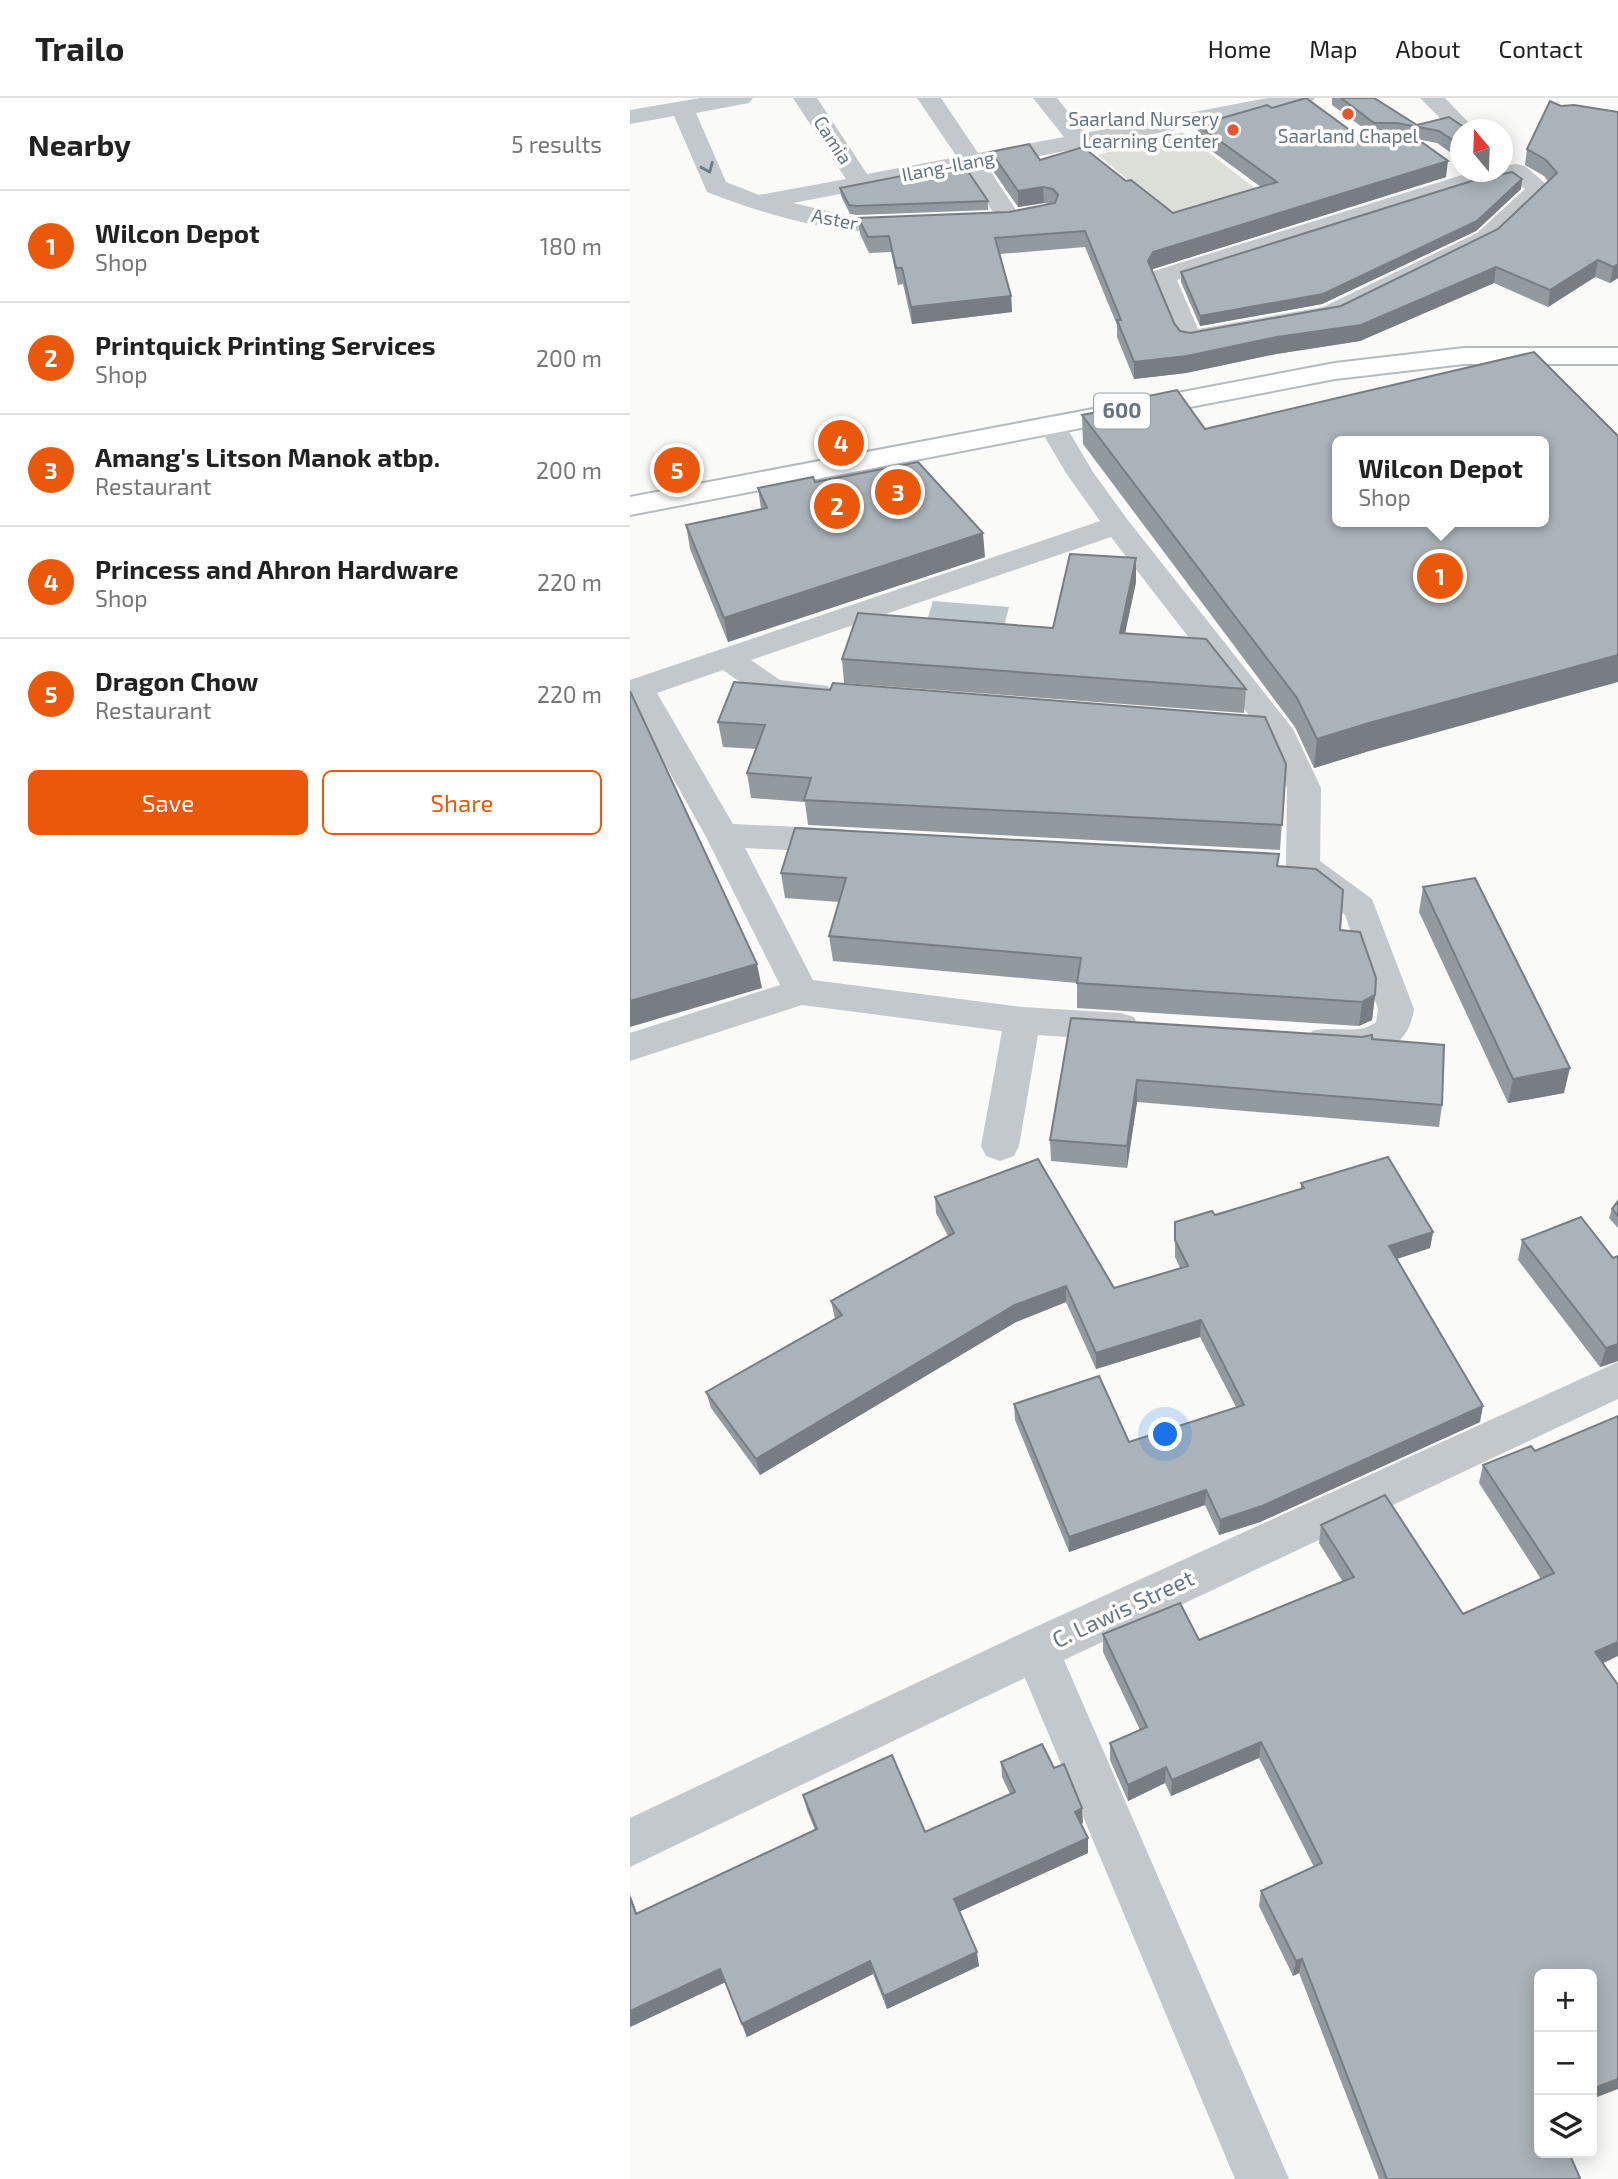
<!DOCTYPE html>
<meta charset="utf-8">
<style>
body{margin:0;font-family:"Exo 2",sans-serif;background:#f6f6f6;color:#222}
.controls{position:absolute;right:21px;bottom:21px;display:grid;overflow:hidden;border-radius:10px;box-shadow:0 4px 18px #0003}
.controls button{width:63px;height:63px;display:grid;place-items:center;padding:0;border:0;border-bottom:2px solid #e0e0e0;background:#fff;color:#222;font:35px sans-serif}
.compass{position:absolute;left:820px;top:21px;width:63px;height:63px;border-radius:50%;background:#fff;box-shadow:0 4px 18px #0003;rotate:341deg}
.you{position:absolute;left:536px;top:1337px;width:24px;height:24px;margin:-18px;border:5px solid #fff;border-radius:50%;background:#1a73e8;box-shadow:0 0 0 10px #1a73e833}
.badge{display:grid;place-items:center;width:46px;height:46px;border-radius:50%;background:#ea580c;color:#fff;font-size:23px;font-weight:700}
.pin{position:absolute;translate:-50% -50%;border:4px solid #fff;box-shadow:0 2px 7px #0006}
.popup{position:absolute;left:702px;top:338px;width:217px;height:91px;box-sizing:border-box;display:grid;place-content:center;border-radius:10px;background:#fff;filter:drop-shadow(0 2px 5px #0005);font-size:23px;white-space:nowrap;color:#767676}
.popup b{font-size:26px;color:#222}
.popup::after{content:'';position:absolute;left:50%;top:100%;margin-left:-14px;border:14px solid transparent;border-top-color:#fff}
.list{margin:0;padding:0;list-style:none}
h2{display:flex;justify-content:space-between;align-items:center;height:91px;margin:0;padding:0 28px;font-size:30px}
h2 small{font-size:23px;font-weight:400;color:#767676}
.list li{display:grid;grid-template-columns:46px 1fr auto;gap:21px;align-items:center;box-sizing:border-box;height:112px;padding:0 28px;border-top:2px solid #e0e0e0}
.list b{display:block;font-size:26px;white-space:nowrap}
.list p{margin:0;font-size:23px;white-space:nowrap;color:#767676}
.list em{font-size:23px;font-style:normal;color:#767676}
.actions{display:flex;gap:14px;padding:21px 28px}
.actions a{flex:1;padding:16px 0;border:2px solid #ea580c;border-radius:10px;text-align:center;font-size:24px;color:#ea580c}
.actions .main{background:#ea580c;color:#fff}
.icon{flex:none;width:38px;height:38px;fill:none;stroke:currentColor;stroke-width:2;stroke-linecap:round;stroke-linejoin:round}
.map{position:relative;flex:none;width:988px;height:2081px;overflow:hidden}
header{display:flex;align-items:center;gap:42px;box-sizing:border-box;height:98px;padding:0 35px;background:#fff;border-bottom:2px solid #e0e0e0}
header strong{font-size:33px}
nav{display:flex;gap:38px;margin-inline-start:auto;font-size:24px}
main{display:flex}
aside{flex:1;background:#fff}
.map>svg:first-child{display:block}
.green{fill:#dadfd7}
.water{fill:#bbc7cb}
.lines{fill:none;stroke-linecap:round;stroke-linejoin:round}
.major-casing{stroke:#b5babe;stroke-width:4}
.minor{fill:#c3c8cc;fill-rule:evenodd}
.major{fill:#fff;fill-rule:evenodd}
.wall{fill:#929a9f}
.shaded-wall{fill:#777d82}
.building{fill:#aab3b9;stroke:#777d82;stroke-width:2;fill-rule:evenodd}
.oneway{stroke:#6a7a87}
.poi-dot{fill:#e4572e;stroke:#fff;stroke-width:2.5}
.labels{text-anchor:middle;stroke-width:7;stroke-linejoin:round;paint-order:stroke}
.far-poi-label{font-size:19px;fill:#657683;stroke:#fff;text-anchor:end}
.far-street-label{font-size:19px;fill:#657683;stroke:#fff}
.shield{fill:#fff;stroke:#939fa8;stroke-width:2}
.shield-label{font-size:21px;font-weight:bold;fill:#657683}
.street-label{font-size:23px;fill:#657683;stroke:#fff}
</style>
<header>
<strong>Trailo</strong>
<nav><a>Home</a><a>Map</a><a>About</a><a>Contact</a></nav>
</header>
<main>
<aside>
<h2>Nearby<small>5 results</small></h2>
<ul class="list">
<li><span class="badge">1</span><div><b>Wilcon Depot</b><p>Shop</p></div><em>180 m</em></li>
<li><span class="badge">2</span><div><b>Printquick Printing Services</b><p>Shop</p></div><em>200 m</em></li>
<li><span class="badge">3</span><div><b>Amang's Litson Manok atbp.</b><p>Restaurant</p></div><em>200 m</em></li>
<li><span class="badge">4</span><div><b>Princess and Ahron Hardware</b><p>Shop</p></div><em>220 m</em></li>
<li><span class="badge">5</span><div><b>Dragon Chow</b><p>Restaurant</p></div><em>220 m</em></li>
</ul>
<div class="actions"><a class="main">Save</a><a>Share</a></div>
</aside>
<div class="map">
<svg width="988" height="2081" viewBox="0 0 988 2081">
<rect width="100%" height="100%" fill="#fafaf8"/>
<path class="green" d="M 552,34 L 635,98 L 549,124 L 468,57 Z"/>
<path class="water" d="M 303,503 L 379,509 L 371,541 L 293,535 Z"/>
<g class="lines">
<g class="major-casing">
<path id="major" d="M 834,250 L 988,250 L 988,266 L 834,266 L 705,281 L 0,417 L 0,399 L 705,265 Z"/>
</g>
<path class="minor" d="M 70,0 L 123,0 L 119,5 L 66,15 L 96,84 L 129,97 L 216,81 L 163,0 L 187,0 L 237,76 L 327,59 L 287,0 L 311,0 L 348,55 L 434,39 L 403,0 L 427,0 L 455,35 L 637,0 L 685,0 L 681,5 L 673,7 L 357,68 L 392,121 L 389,126 L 380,128 L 371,126 L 335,72 L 163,105 L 227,120 L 280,118 L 289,120 L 292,125 L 289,130 C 228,145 135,117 77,94 L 44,18 L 0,26 L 0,12 Z
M 790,0 L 815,0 L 846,32 L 830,32 L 830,38 L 827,37 Z
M 886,66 L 895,68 L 922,91 L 865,145 L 709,222 L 559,249 L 550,247 L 546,241 L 520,178 L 524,173 L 832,77 L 847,74 L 872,74 L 872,68 ZM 881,81 L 895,91 L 847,135 L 693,209 L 568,231 L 547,182 L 846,88 Z
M 421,318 L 431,320 L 463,374 L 497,421 L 663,631 L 691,690 L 690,763 L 742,801 L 784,911 C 777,963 723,965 682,953 L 676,943 L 682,933 C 703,927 728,938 746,924 L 748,911 L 715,817 L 661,776 L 656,768 L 657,690 L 632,634 L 481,439 L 121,562 L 150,582 L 198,588 L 203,595 L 198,602 L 187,605 L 131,599 L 93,572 L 27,595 L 103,726 L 213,731 L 225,735 L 230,743 L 225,751 L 213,755 L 115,750 L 183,882 L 392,909 L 491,915 L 504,919 L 509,929 L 504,939 L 491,943 L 408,937 L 389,1048 L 384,1058 L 370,1063 L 356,1058 L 351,1048 L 372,933 L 172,907 L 0,963 L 0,935 L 150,887 L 75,737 L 0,604 L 0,582 L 470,423 L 436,375 L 407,326 L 411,320 Z
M 988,1264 L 988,1301 L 434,1562 L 659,2081 L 605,2081 L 395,1580 L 0,1769 L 0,1720 L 390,1536 Z"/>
<use href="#major" class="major"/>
</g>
<path class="wall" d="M 702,0 L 744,0 L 787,27 L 830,32 L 830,61 L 807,45 L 765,37 L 743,37 L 702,7 Z
M 920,3 L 988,180 L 980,185 L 965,179 L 918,209 L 864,185 L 730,243 L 646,256 L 556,275 L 504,281 L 487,239 L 487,227 L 455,149 L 370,156 L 381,198 L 382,214 L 282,226 L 273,186 L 268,187 L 261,154 L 239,155 L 230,136 L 228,120 L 379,114 L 418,106 L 414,105 L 388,109 L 361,70 L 361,54 L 410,62 L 496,83 L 543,115 L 631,89 L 568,43 L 568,27 L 642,10 L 728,38 L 816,79 L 523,171 L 522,172 L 544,225 L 550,233 L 560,235 L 711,208 L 868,131 L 918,83 L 914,78 L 895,67 L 897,51 Z
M 892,81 L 891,91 L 846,133 L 692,206 L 570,228 L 551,184 L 551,174 Z
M 210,90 L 358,103 L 358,112 L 227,117 L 220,116 L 211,98 Z
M 485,305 L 736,654 L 684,670 L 665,629 L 453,346 L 452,317 L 485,310 Z
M 128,390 L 355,459 L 98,544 L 60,451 L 56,427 L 131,411 Z
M 506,484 L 495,535 L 616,591 L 614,615 L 214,585 L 212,561 L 423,530 Z
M 88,624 L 656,666 L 650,752 L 178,727 L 175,704 L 121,700 L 117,675 L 126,651 L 93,649 Z
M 648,768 L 710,832 L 745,897 L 742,922 L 729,928 L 447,910 L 447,885 L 203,863 L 199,838 L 209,804 L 155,800 L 151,775 Z
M 793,789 L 934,995 L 878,1005 L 789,814 Z
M 441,920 L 742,941 L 812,1007 L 809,1029 L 507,1004 L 497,1070 L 421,1063 L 420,1042 Z
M 671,1085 L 803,1134 L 800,1150 L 767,1161 L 850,1324 L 630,1424 L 589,1437 L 575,1407 L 439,1454 L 385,1322 L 384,1306 L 499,1344 L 606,1309 L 570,1239 L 466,1271 L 436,1204 L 386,1224 L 130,1377 L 81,1310 L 76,1294 L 205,1221 L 201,1203 L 318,1138 L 306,1115 L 305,1099 L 484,1190 L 550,1170 L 545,1159 L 545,1124 L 585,1117 L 671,1091 Z
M 988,1103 L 988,1130 L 979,1120 L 982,1111 Z
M 892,1142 L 983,1160 L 988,1158 L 988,1263 L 970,1269 L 888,1162 Z
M 901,1348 L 973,1565 L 962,1876 L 909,2055 L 949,2081 L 749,2081 L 669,1875 L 663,1878 L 629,1808 L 631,1793 L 684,1769 L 629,1660 L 541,1698 L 535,1685 L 498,1703 L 480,1662 L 480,1645 L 510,1632 L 473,1554 L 473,1536 L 569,1542 L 713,1484 L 689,1445 L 691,1427 L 833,1516 L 911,1481 L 849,1385 L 853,1367 Z
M 371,1664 L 424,1670 L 453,1725 L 451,1726 L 458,1755 L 329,1814 L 349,1868 L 257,1911 L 243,1876 L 117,1939 L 95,1884 L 0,1929 L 0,1796 L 7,1815 L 185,1732 L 177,1712 L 173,1697 L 295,1734 L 380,1696 L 372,1679 Z"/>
<path class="shaded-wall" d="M 818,63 L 816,79 L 523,171 L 518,179 L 518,163 L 523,154 Z
M 892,81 L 891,91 L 846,133 L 692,206 L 570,228 L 570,218 Z
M 413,89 L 414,105 L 388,109 L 388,93 Z
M 968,162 L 965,179 L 918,209 L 920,192 Z
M 988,166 L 988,180 L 980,185 L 983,169 Z
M 866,169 L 864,185 L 730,243 L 646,256 L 556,275 L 504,281 L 504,264 Z
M 381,198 L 382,214 L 282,226 L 281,209 Z
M 353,435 L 355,459 L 98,544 L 94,520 Z
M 506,460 L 506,484 L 490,559 L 490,535 Z
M 988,557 L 988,584 L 736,654 L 684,670 L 687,641 L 739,625 Z
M 127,866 L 132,890 L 0,929 L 0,903 Z
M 745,897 L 742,922 L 729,928 L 732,904 Z
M 940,970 L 934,995 L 878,1005 L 883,981 Z
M 507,982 L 507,1004 L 497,1070 L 497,1048 Z
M 803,1134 L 800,1150 L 757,1164 L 759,1148 Z
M 436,1188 L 436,1204 L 386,1224 L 130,1377 L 126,1361 L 385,1207 Z
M 571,1222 L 570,1239 L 466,1271 L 466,1255 Z
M 988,1246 L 988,1263 L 970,1269 L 976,1250 Z
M 853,1308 L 850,1324 L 630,1424 L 589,1437 L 590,1422 Z
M 576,1392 L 575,1407 L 439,1454 L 439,1439 Z
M 988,1544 L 988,1558 L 959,1572 L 965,1554 Z
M 631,1644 L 629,1660 L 541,1698 L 542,1682 Z
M 536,1669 L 535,1685 L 498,1703 L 498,1687 Z
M 452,1710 L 453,1725 L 446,1729 L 445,1714 Z
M 458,1740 L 458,1755 L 326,1815 L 324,1801 Z
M 347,1854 L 349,1868 L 257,1911 L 254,1898 Z
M 672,1861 L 669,1875 L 663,1878 L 666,1863 Z
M 240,1863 L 243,1876 L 117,1939 L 112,1926 Z
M 90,1871 L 96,1884 L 0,1929 L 0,1913 Z
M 988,1981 L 988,1991 L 962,2001 L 962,1991 Z"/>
<path class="building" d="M 676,0 L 728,38 L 793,45 L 818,63 L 523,154 L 518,163 L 544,225 L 550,233 L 560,235 L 711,208 L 868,131 L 927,75 L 916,62 L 897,51 L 920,3 L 931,8 L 944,7 L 988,14 L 988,166 L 983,169 L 968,162 L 920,192 L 866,169 L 731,227 L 647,239 L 557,258 L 504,264 L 487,222 L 491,222 L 455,133 L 365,140 L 381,198 L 281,209 L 272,170 L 266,170 L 259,138 L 238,139 L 228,120 L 379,114 L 425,105 L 428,97 L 423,91 L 413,89 L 388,93 L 361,54 L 399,46 L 410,62 L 453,49 L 496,83 L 501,82 L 543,115 L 647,84 L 568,27 L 637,7 L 642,10 Z
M 711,0 L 744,0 L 787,27 L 819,19 L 838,32 L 830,32 L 830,47 L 809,33 L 767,25 L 744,25 Z
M 333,66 L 358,103 L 226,108 L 219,107 L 210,90 Z
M 882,74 L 892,81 L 847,123 L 693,196 L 570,218 L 551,174 L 848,81 Z
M 904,254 L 988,338 L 988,557 L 739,625 L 687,641 L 667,600 L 452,317 L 488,310 L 485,305 L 547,292 L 575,331 ZM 707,343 L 913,343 L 913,424 L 707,424 Z
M 288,364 L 353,435 L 94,520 L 56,427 L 137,410 L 128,390 L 183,379 L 185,384 Z
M 440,456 L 506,460 L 490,535 L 576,541 L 616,591 L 212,561 L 228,515 L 423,530 Z
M 104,584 L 200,592 L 203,585 L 635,619 L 656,666 L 652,727 L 174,702 L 181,680 L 117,675 L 135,627 L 88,624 Z
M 0,593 L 127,866 L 0,903 Z
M 165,730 L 649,756 L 647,768 L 686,771 L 713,792 L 710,832 L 730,834 L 746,880 L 745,897 L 732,904 L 447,885 L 451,860 L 199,838 L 216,780 L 151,775 Z
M 845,780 L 940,970 L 883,981 L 793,789 Z
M 441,920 L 732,939 L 742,937 L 742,941 L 814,947 L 812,1007 L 507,982 L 497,1048 L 420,1042 Z
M 758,1059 L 803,1134 L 759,1148 L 853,1308 L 632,1408 L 590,1422 L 576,1392 L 439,1439 L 384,1306 L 469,1278 L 499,1344 L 614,1307 L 571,1222 L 466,1255 L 436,1188 L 385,1207 L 126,1361 L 76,1294 L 212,1217 L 201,1203 L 324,1135 L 305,1099 L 408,1061 L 484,1190 L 558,1168 L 545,1142 L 545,1124 L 582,1113 L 585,1117 L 674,1090 L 671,1085 Z
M 988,1103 L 988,1118 L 982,1111 Z
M 951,1119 L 983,1160 L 988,1158 L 988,1246 L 976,1250 L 892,1142 Z
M 988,1318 L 988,1544 L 965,1554 L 988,1587 L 988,1981 L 962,1991 L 962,1876 L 909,1876 L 909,2055 L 939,2055 L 950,2080 L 946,2081 L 757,2081 L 672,1861 L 666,1863 L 631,1793 L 692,1765 L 631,1644 L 542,1682 L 536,1669 L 498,1687 L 480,1645 L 517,1629 L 473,1536 L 550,1505 L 569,1542 L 724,1479 L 691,1427 L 755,1397 L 833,1516 L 924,1475 L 853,1367 L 901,1348 L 905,1353 Z
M 412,1646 L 424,1670 L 434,1666 L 452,1710 L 445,1714 L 458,1740 L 324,1801 L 347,1854 L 254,1898 L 240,1863 L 112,1926 L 90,1871 L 0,1913 L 0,1799 L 6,1816 L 187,1731 L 173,1697 L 262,1657 L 295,1734 L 385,1694 L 371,1664 Z"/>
<defs><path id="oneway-chevron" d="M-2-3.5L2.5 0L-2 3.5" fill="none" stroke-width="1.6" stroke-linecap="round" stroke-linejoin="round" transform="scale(1.75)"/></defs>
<use class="oneway" href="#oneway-chevron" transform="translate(78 70) rotate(67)"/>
<g class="poi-dot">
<circle cx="718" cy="16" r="7"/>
<circle cx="603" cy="32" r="7"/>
</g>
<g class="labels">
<g class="far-poi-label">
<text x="589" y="28">Saarland Nursery<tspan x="589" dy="22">Learning Center</tspan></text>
<text x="718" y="45" text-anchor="middle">Saarland Chapel</text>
</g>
<g class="far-street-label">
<text transform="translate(203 42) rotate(57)" y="7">Camia</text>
<text transform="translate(318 68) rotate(-11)" y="7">Ilang-Ilang</text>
<text transform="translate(205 121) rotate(11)" y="7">Aster</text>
</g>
<rect class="shield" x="464" y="295.5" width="56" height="35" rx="5"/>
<g class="shield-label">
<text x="492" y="320">600</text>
</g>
<g class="street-label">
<text transform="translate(493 1511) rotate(-25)" y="8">C. Lawis Street</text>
</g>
</g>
</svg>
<div class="controls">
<button>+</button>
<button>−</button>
<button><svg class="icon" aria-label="layers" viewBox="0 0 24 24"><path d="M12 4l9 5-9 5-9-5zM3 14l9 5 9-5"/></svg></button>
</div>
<svg class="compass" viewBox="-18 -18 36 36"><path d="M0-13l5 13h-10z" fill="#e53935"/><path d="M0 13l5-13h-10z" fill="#767676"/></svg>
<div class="you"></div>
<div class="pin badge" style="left:810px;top:478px">1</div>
<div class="popup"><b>Wilcon Depot</b>Shop</div>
<div class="pin badge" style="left:207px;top:408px">2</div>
<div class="pin badge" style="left:268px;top:394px">3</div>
<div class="pin badge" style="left:211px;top:345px">4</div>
<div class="pin badge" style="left:47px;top:372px">5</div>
</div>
</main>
